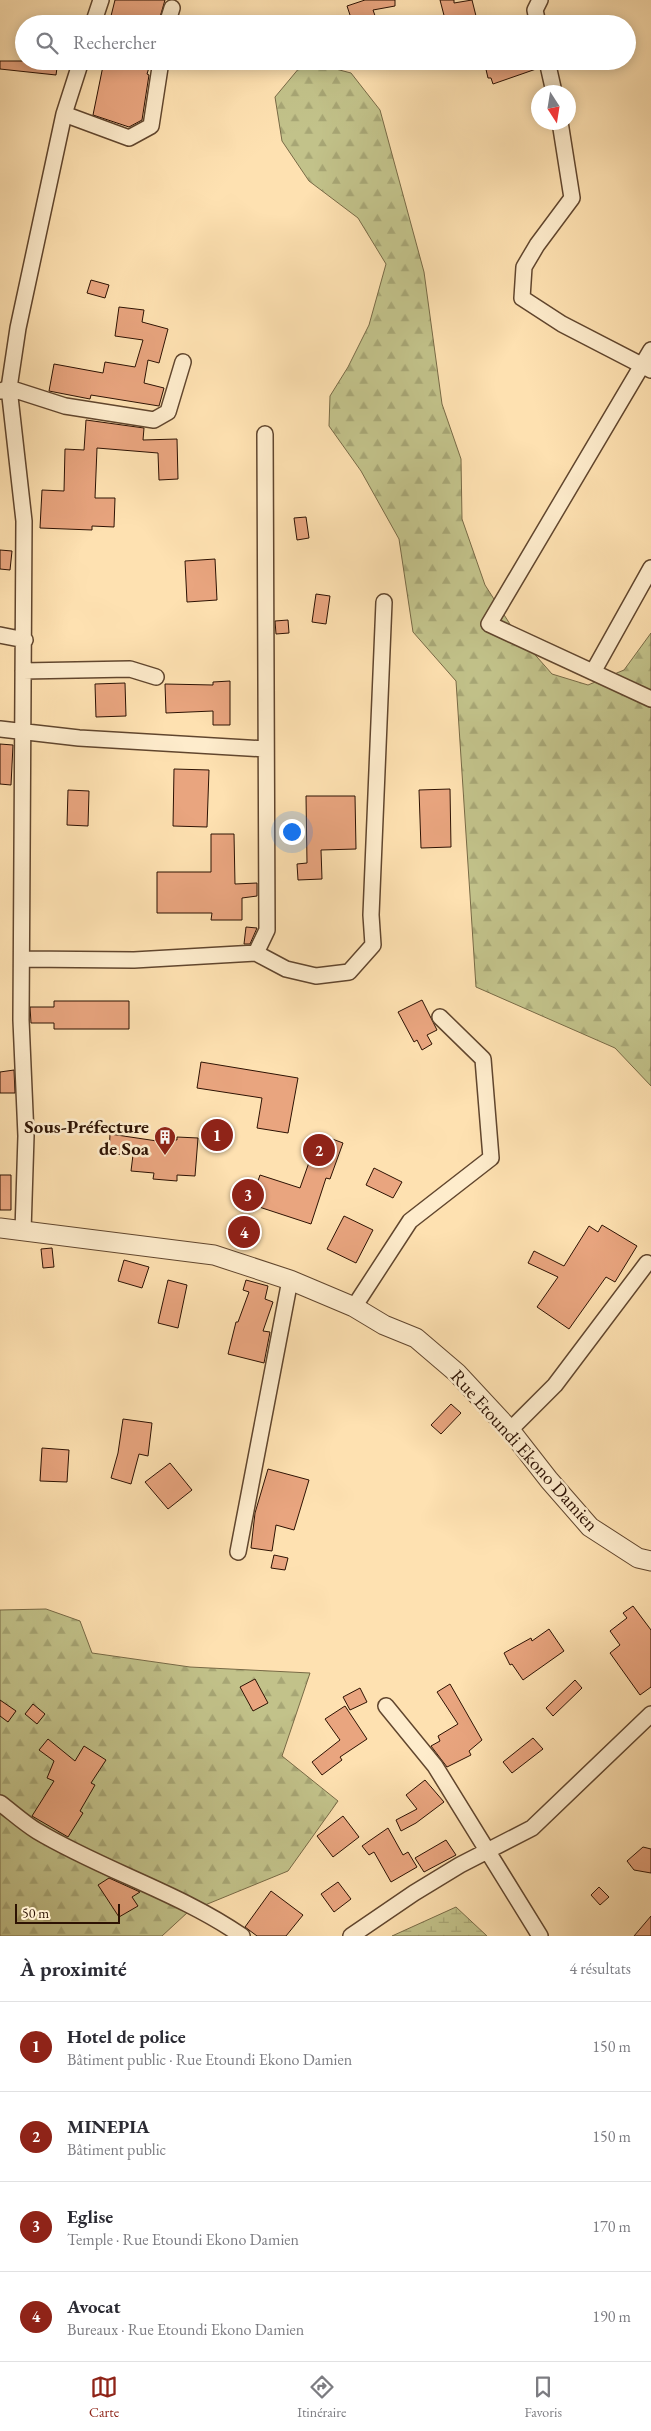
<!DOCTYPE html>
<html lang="fr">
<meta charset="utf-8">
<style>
body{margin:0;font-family:"EB Garamond",serif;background:#f7f7f7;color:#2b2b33}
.compass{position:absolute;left:531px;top:85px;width:45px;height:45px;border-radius:50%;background:#fff;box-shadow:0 2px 12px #0003;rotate:168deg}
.scale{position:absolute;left:15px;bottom:12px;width:105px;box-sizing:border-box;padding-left:5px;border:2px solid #2d1203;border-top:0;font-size:14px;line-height:18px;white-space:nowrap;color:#2d1203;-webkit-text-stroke:4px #feeccc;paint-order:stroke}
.you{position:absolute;left:291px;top:831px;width:18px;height:18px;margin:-12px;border:4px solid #fff;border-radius:50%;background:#1a73e8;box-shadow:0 0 0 8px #1a73e833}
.badge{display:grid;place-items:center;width:32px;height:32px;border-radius:50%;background:#8f2418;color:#fff;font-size:16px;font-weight:700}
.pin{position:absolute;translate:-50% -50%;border:2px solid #fff;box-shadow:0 1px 5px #0006}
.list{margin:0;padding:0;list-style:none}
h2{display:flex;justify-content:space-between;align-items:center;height:65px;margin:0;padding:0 20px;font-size:21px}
h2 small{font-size:16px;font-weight:400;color:#7c7c81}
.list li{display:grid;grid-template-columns:32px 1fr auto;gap:15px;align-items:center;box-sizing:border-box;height:90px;padding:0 20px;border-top:1px solid #e1e1e2}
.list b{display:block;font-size:19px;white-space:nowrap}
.list p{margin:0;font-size:16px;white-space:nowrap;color:#7c7c81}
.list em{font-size:16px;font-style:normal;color:#7c7c81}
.icon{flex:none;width:28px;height:28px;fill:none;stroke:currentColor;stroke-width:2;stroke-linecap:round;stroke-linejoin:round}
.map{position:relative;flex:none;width:651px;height:1936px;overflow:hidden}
.search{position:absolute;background:#fff;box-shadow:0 2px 12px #0003;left:15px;right:15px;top:15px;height:55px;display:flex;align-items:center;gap:12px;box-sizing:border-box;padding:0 18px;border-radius:28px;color:#7c7c81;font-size:19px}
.sheet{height:425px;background:#fff}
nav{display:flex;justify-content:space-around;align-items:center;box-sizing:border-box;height:70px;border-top:1px solid #e1e1e2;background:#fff;font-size:14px;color:#7c7c81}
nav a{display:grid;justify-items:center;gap:2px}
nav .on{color:#8f2418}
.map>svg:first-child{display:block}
.forest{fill:url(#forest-firs);stroke:#786a46}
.wetland{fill:url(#wetland-marsh);stroke:#786a46}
.building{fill:#e9a57f;stroke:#2d1203}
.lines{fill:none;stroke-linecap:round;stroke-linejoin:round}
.minor-casing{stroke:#61462e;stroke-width:18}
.tertiary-casing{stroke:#61462e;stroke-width:21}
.minor{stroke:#feeccc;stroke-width:15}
.tertiary{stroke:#feeccc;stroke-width:19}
.labels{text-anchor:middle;stroke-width:5;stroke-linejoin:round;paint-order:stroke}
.poi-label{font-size:19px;font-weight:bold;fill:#2d1203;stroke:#feeccc;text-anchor:end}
.street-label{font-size:19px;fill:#2d1203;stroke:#feeccc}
</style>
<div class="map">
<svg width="651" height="1936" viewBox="0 0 651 1936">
<defs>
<pattern id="forest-firs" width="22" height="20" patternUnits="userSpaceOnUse" patternTransform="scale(1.25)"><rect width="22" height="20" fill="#c2c28a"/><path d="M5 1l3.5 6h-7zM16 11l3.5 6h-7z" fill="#a7a675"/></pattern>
<pattern id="wetland-marsh" width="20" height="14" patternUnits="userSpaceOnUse" patternTransform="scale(1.25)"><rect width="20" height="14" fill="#c2c28a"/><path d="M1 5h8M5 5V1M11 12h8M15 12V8" fill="none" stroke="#a7a675"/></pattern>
</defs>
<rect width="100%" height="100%" fill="#fee1b1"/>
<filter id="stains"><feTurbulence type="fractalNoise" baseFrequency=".004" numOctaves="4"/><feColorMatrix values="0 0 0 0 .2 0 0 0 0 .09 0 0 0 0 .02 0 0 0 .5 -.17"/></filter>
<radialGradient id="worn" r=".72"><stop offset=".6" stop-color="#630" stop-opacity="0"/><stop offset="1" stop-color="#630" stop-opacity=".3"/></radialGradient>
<path class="forest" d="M 305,61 L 351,73 L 380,110 L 424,272 L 442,404 L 461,459 L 462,519 L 485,585 L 515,632 L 552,674 L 588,685 L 624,670 L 651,633 L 651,1086 L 615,1048 L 476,987 L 456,681 L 413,632 L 399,539 L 361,471 L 329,426 L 330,396 L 348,367 L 369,325 L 386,264 L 358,218 L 309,181 L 282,141 L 275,97 Z
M 46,1609 L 80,1621 L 92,1653 L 190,1667 L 310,1673 L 282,1756 L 338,1801 L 288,1871 L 188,1912 L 162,1936 L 0,1936 L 0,1610 Z"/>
<path class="wetland" d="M 456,1907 L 487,1936 L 392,1936 Z"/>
<path class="building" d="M 115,0 L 165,0 L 158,24 L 109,24 Z
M 365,0 L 395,0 L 395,6 L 373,10 L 378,24 L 353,24 L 347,6 Z
M 440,0 L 454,0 L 454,3 L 472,0 L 476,16 L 446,23 Z
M 0,61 L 58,61 L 56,75 L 0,69 Z
M 104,61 L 151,61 L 147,74 L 149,75 L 142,120 L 129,127 L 93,115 Z
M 484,61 L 538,61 L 539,68 L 493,84 L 491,78 L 488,78 Z
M 91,280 L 109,285 L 105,298 L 87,293 Z
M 119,307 L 144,310 L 142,322 L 168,329 L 159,363 L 148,360 L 144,383 L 164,388 L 159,406 L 91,395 L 90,399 L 49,391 L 54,364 L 103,373 L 105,362 L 135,367 L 143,340 L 115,336 Z
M 86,420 L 144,428 L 143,440 L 177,439 L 178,479 L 159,480 L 158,453 L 97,448 L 95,498 L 115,498 L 114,527 L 92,526 L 92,530 L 40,528 L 42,490 L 64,491 L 65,449 L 84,450 Z
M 306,517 L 309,538 L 297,540 L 294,518 Z
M 0,550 L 12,551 L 10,570 L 0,569 Z
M 215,559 L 217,600 L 187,602 L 185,561 Z
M 316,594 L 330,596 L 326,624 L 312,622 Z
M 288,620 L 289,633 L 276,634 L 275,621 Z
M 230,681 L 230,725 L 213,725 L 213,711 L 166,713 L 165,684 L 213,685 L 213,682 Z
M 125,683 L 126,716 L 96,717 L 95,684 Z
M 0,744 L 13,745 L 11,785 L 0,784 Z
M 174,769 L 209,770 L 207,827 L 173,826 Z
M 450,789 L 451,847 L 421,848 L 419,790 Z
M 68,790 L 89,791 L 88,826 L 67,825 Z
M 306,796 L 355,796 L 356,849 L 321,850 L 322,879 L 298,880 L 297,864 L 307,863 Z
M 211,834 L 234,834 L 235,884 L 257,883 L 257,896 L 242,898 L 242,920 L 211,920 L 212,913 L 157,913 L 157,872 L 211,872 Z
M 246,927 L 257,928 L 250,944 L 244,944 Z
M 422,1000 L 437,1030 L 427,1035 L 432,1044 L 422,1050 L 417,1040 L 414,1042 L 398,1012 Z
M 54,1001 L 129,1001 L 129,1029 L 54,1029 L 54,1023 L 31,1023 L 30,1007 L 54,1007 Z
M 201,1062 L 298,1078 L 288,1133 L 257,1128 L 262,1098 L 197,1088 Z
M 14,1070 L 15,1093 L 0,1093 L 0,1072 Z
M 110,1134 L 157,1141 L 157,1138 L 177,1140 L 177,1137 L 198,1138 L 195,1176 L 177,1175 L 177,1181 L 153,1179 L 154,1173 L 131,1171 L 133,1155 L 109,1154 Z
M 319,1134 L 343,1143 L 330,1179 L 326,1178 L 311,1224 L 250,1204 L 260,1175 L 300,1188 Z
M 374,1168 L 402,1182 L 393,1198 L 366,1185 Z
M 0,1175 L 11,1175 L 11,1210 L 0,1210 Z
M 344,1216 L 373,1230 L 356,1263 L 327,1249 Z
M 602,1225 L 637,1246 L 615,1282 L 606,1277 L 569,1329 L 537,1307 L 558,1277 L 528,1263 L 534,1251 L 564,1266 L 589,1226 L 598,1232 Z
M 52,1248 L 54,1267 L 43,1268 L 41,1249 Z
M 124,1260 L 149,1267 L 142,1288 L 118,1281 Z
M 168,1280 L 187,1285 L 178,1328 L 158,1323 Z
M 246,1280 L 268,1286 L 265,1299 L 273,1302 L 263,1331 L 270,1332 L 264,1363 L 228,1354 L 236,1322 L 238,1322 L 249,1292 L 243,1290 Z
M 451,1404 L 461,1413 L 441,1434 L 431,1425 Z
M 123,1419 L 152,1423 L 148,1456 L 139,1454 L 131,1484 L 111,1478 L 118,1453 Z
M 42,1448 L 69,1450 L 67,1482 L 40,1481 Z
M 170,1463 L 192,1490 L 168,1509 L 145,1482 Z
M 268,1469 L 309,1480 L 294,1530 L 276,1525 L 272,1551 L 251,1548 L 255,1513 Z
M 274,1555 L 288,1558 L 285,1570 L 271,1568 Z
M 633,1606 L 651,1630 L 651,1687 L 640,1695 L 610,1653 L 620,1645 L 610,1631 L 627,1618 L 623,1613 Z
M 549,1629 L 564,1651 L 523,1680 L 512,1664 L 510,1665 L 504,1653 L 531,1638 L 532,1641 Z
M 255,1679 L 268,1703 L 253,1711 L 240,1687 Z
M 575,1680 L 582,1688 L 553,1716 L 546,1708 Z
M 450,1684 L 482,1740 L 469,1751 L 471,1755 L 447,1767 L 431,1746 L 440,1741 L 438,1736 L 458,1724 L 437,1692 Z
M 360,1688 L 367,1702 L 350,1710 L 343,1697 Z
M 0,1700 L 16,1711 L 8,1722 L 0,1716 Z
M 33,1704 L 45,1714 L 37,1724 L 25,1714 Z
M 345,1706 L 367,1739 L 340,1757 L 342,1760 L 322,1775 L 312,1762 L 340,1740 L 325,1719 Z
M 533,1738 L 543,1749 L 512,1773 L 503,1762 Z
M 48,1739 L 75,1761 L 84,1746 L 106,1760 L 91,1783 L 95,1785 L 80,1811 L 83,1813 L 68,1837 L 32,1816 L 54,1781 L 47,1778 L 54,1761 L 39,1750 Z
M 425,1780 L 444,1802 L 416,1823 L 401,1831 L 396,1820 L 417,1809 L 406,1795 Z
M 343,1816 L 359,1837 L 333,1857 L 317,1836 Z
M 388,1828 L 403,1855 L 408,1852 L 417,1867 L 391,1882 L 374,1852 L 369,1855 L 362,1846 Z
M 446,1840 L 456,1855 L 424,1872 L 415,1858 Z
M 643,1847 L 651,1849 L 651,1873 L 634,1870 L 627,1861 Z
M 109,1878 L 140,1892 L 132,1897 L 138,1906 L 119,1917 L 98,1885 Z
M 338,1882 L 351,1899 L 334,1912 L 321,1894 Z
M 599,1887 L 609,1897 L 600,1905 L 591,1895 Z
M 271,1891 L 303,1915 L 286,1936 L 257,1936 L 245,1927 Z
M 651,1916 L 651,1936 L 634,1936 Z"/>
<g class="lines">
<g class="minor-casing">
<path id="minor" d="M 93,24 L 101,0
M 167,24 L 172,8
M 538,24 L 535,10 L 540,0
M 547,61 L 554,92
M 64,114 L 129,138 L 151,126 L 161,61
M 560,122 L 572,198 L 537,245 L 524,267 L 522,298 L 562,324 L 651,370
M 651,350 L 489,624 L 651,699
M 1,391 L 9,388 L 65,406 L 154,420 L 168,412 L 183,362
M 0,635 L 25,640
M 23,671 L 130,669 L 156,677
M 593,672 L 651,568
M 0,729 L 79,738 L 265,749
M 256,953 L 267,930 L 265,434
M 22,959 L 134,960 L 256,953 L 286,969 L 316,976 L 349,972 L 373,945 L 371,915 L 384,602
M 23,1231 L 26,1136 L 21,1020 L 24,521 L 9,388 L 18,328 L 64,114 L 81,61
M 354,1307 L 410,1221 L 491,1158 L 483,1059 L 440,1017
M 510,1430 L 555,1385 L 647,1263
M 238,1552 L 290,1280
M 386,1706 L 435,1766 L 540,1936
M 0,1803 C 12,1812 24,1823 37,1831 C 102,1870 180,1893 242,1936
M 351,1936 L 414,1893 L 460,1865 L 532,1828 L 651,1714"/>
</g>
<g class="tertiary-casing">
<path id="tertiary" d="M 0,1228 L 214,1255 L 290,1280 L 354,1307 L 384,1325 L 416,1338 L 457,1373 L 510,1430 L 549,1480 L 590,1527 L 638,1558 L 651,1561"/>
</g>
<use href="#minor" class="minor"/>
<use href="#tertiary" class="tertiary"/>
</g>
<defs>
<g id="building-pin" transform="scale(1.125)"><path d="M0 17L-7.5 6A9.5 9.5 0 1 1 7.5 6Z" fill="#8f2418" stroke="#feeccc"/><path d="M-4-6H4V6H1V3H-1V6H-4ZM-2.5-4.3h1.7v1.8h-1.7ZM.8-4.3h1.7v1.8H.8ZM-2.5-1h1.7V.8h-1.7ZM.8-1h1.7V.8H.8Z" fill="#fff"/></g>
</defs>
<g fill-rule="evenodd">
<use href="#building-pin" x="165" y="1137"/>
</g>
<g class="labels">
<g class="poi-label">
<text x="149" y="1133">Sous-Préfecture<tspan x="149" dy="22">de Soa</tspan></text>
</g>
<g class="street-label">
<text transform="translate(525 1450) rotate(48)" y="7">Rue Etoundi Ekono Damien</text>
</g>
</g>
<rect width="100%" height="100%" filter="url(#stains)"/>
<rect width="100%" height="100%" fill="url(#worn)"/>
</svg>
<svg class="compass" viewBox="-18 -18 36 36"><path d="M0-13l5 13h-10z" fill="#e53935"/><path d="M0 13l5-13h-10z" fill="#7c7c81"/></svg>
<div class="scale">50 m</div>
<div class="you"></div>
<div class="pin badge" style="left:217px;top:1135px">1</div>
<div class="pin badge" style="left:319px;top:1150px">2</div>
<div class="pin badge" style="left:248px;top:1195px">3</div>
<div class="pin badge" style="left:244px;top:1232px">4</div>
<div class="search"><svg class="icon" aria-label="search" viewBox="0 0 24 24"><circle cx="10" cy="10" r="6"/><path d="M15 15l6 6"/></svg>Rechercher</div>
</div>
<section class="sheet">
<h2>À proximité<small>4 résultats</small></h2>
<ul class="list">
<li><span class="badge">1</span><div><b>Hotel de police</b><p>Bâtiment public · Rue Etoundi Ekono Damien</p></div><em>150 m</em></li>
<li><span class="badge">2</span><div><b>MINEPIA</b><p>Bâtiment public</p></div><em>150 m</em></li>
<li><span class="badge">3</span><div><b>Eglise</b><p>Temple · Rue Etoundi Ekono Damien</p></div><em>170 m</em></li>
<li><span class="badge">4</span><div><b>Avocat</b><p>Bureaux · Rue Etoundi Ekono Damien</p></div><em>190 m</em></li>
</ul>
</section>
<nav>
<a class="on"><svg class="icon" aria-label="map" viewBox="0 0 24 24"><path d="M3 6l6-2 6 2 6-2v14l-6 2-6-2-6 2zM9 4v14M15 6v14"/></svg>Carte</a>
<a><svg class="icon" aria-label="directions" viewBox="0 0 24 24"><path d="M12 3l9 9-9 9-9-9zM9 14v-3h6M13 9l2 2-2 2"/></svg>Itinéraire</a>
<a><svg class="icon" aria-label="saved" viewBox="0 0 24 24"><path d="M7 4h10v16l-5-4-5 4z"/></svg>Favoris</a>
</nav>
